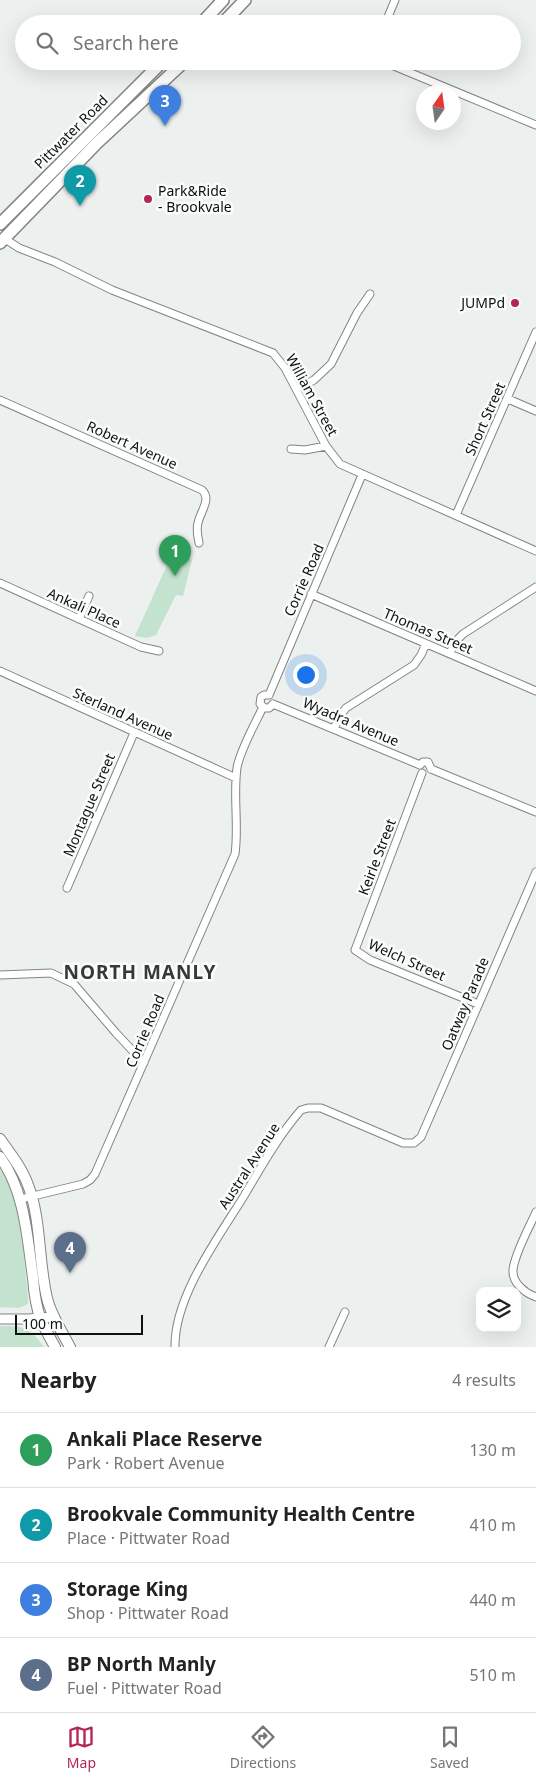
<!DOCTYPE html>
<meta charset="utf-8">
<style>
body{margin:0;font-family:"Noto Sans",sans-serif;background:#f2f2f2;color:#222}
.controls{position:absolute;right:15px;bottom:15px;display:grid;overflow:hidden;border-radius:10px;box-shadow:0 5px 20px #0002}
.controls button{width:45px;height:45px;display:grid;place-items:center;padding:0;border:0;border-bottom:1px solid #e0e0e0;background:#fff;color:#222;font:25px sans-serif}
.compass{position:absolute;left:416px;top:85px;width:45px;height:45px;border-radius:50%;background:#fff;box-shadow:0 5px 20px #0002;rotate:13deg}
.scale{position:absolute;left:15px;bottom:12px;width:128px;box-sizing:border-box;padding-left:5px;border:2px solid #0e0f0e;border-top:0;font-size:14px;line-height:18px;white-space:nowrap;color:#0e0f0e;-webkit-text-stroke:4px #fafefb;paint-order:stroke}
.you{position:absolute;left:305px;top:674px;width:18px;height:18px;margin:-12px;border:4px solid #fff;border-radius:50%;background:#1a73e8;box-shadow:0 0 0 8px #1a73e833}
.badge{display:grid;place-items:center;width:32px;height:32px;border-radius:50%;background:#b52555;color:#fff;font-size:16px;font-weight:700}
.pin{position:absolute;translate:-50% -41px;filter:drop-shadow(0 1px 2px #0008)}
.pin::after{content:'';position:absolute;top:26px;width:18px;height:15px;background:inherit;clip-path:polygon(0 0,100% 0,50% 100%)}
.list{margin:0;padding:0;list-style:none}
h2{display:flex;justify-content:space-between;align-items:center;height:65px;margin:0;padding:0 20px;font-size:21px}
h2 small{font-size:16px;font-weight:400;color:#767676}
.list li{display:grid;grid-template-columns:32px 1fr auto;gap:15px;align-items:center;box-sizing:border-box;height:75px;padding:0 20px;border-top:1px solid #e0e0e0}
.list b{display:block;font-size:19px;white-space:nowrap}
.list p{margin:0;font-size:16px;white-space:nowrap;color:#767676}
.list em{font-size:16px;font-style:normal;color:#767676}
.icon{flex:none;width:28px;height:28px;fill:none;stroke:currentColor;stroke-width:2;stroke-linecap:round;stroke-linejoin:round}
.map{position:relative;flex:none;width:536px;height:1347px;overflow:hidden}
.search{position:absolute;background:#fff;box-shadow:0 5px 20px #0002;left:15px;right:15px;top:15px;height:55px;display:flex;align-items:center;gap:12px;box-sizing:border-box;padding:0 18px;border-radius:28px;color:#767676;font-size:19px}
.sheet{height:365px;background:#fff}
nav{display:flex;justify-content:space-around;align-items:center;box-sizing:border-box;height:70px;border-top:1px solid #e0e0e0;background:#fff;font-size:14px;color:#767676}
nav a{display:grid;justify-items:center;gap:2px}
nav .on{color:#b52555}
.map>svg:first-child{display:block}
.green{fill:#c3e3ce}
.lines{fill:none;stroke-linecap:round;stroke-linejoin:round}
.minor-casing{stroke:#818482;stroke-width:9}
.secondary-casing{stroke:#818482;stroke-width:11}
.primary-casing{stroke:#818482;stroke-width:12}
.trunk-casing{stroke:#818482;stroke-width:14}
.minor{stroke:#fff;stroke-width:7}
.secondary{stroke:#fff;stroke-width:9}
.primary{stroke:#fff;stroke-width:10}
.trunk{stroke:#fff;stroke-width:11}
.poi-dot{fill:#b52555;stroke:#fafefb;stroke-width:2}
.labels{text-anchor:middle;stroke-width:5;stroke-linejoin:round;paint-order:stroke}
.street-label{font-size:14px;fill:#0e0f0e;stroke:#fafefb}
.poi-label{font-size:14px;fill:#0e0f0e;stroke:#fafefb;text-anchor:start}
.district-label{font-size:19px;font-weight:bold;letter-spacing:1px;fill:#363937;stroke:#fafefb}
</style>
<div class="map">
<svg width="536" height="1347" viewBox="0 0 536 1347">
<rect width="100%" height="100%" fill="#ecf0ee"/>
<path class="green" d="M 176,545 L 192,560 L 183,596 L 176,595 L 156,635 L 147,638 L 135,636 Z
M 0,1169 C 24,1205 23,1256 28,1297 L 28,1304 L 19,1308 L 0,1307 Z
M 0,1326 C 24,1326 29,1327 44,1347 L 0,1347 Z"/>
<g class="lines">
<g class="minor-casing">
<path id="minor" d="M 385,24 L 395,0
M 382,61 L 536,125
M 5,239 L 19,248 L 55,262 L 112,290 L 273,353 L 285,368 L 326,446 L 340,464 L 536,551
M 296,389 L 314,380 L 331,364 L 357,313 L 370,294
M 508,399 L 536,411
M 0,400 L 202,490 C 212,499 200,512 198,523 C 196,530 198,537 199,543
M 291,449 L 305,450 L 326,446
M 456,515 L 536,332
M 0,583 L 141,647 L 159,651
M 311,594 L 536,691
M 79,619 L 89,596
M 450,653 L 456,641 L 463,634 L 536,587
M 0,671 L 236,778
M 269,695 L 362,475
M 269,695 L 264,695 L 261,697 L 260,704 L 265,708 L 269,708 L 273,704
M 273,704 L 420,765
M 334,728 L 342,713 L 346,708 L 414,665 L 421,655 L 426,644
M 420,765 L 423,762 L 428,762 L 431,769
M 431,769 L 536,812
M 422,773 L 355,950 L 370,960 L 478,1004
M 67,888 L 134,733
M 0,975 L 51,973 L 74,984 L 116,1033 L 144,1063
M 21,1199 L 83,1184 L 90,1180 L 95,1174 L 235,854 C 239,826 233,796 237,768 C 240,750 255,724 263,707
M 536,1212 C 530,1226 514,1255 513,1270 C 512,1283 525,1293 536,1297
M 175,1347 C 174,1297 218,1238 244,1196 C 261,1167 279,1135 301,1110 L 308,1108 L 321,1108 L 403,1143 L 414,1143 L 421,1137 L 536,872
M 329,1347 L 345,1312"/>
</g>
<g class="secondary-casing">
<path id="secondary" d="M 0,1319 L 28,1319 L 54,1317"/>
</g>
<g class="primary-casing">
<path id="primary" d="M 0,1139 C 10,1153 22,1168 28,1185 C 42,1221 38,1266 48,1302 C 53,1318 62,1332 70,1347
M 0,1157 C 25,1192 27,1236 33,1278 C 34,1292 36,1307 41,1320 C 45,1329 50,1338 55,1347"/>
</g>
<g class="trunk-casing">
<path id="trunk" d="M 201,24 L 223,0
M 222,24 L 245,0
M 0,224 L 163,61
M 0,243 L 97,143 L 185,61"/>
</g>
<use href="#minor" class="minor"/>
<use href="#secondary" class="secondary"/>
<use href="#primary" class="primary"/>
<use href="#trunk" class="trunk"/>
</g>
<g class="poi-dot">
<circle cx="148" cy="199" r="5"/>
<circle cx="515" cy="303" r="5"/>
</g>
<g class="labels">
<g class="street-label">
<text transform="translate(71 132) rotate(-45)" y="5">Pittwater Road</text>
<text transform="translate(312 395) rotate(61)" y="5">William Street</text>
<text transform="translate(485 419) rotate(-66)" y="5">Short Street</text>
<text transform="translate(132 445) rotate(24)" y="5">Robert Avenue</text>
<text transform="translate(304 580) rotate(-66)" y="5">Corrie Road</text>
<text transform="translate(84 608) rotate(24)" y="5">Ankali Place</text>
<text transform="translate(428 631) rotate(23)" y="5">Thomas Street</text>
<text transform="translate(123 714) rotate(24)" y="5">Sterland Avenue</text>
<text transform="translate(351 722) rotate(23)" y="5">Wyadra Avenue</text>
<text transform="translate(89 805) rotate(-67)" y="5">Montague Street</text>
<text transform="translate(377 857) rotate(-69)" y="5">Keirle Street</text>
<text transform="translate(407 960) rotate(24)" y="5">Welch Street</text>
<text transform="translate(465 1004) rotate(-67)" y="5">Oatway Parade</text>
<text transform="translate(145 1031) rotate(-67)" y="5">Corrie Road</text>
<text transform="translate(249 1166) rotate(-57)" y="5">Austral Avenue</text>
</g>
<g class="poi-label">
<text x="158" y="196">Park&amp;Ride<tspan x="158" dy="16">- Brookvale</tspan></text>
<text x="505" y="308" text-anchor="end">JUMPd</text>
</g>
<g class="district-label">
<text x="140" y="979">NORTH MANLY</text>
</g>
</g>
</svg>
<div class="controls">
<button><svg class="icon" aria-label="layers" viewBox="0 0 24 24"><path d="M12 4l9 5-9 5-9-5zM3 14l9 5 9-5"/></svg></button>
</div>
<svg class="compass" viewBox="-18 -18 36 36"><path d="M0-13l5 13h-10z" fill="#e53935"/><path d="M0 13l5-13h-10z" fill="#767676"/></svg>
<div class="scale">100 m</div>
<div class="you"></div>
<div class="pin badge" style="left:175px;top:576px;background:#2e9e5b">1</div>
<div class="pin badge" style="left:80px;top:206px;background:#0f9aa8">2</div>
<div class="pin badge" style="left:165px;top:126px;background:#3f7fe0">3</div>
<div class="pin badge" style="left:70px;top:1273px;background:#5c6f8a">4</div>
<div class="search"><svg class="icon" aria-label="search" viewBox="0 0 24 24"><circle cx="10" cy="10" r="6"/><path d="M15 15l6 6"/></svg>Search here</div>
</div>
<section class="sheet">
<h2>Nearby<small>4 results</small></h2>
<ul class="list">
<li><span class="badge" style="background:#2e9e5b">1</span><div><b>Ankali Place Reserve</b><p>Park · Robert Avenue</p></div><em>130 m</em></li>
<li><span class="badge" style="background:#0f9aa8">2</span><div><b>Brookvale Community Health Centre</b><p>Place · Pittwater Road</p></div><em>410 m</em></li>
<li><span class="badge" style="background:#3f7fe0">3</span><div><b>Storage King</b><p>Shop · Pittwater Road</p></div><em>440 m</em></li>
<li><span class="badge" style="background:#5c6f8a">4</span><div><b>BP North Manly</b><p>Fuel · Pittwater Road</p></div><em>510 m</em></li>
</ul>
</section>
<nav>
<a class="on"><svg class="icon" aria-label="map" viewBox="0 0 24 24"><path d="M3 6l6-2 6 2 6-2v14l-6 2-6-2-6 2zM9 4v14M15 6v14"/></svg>Map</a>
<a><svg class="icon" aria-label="directions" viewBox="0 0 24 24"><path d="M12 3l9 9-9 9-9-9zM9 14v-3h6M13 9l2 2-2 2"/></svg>Directions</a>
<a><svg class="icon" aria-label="saved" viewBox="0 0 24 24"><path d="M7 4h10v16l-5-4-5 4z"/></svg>Saved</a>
</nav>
